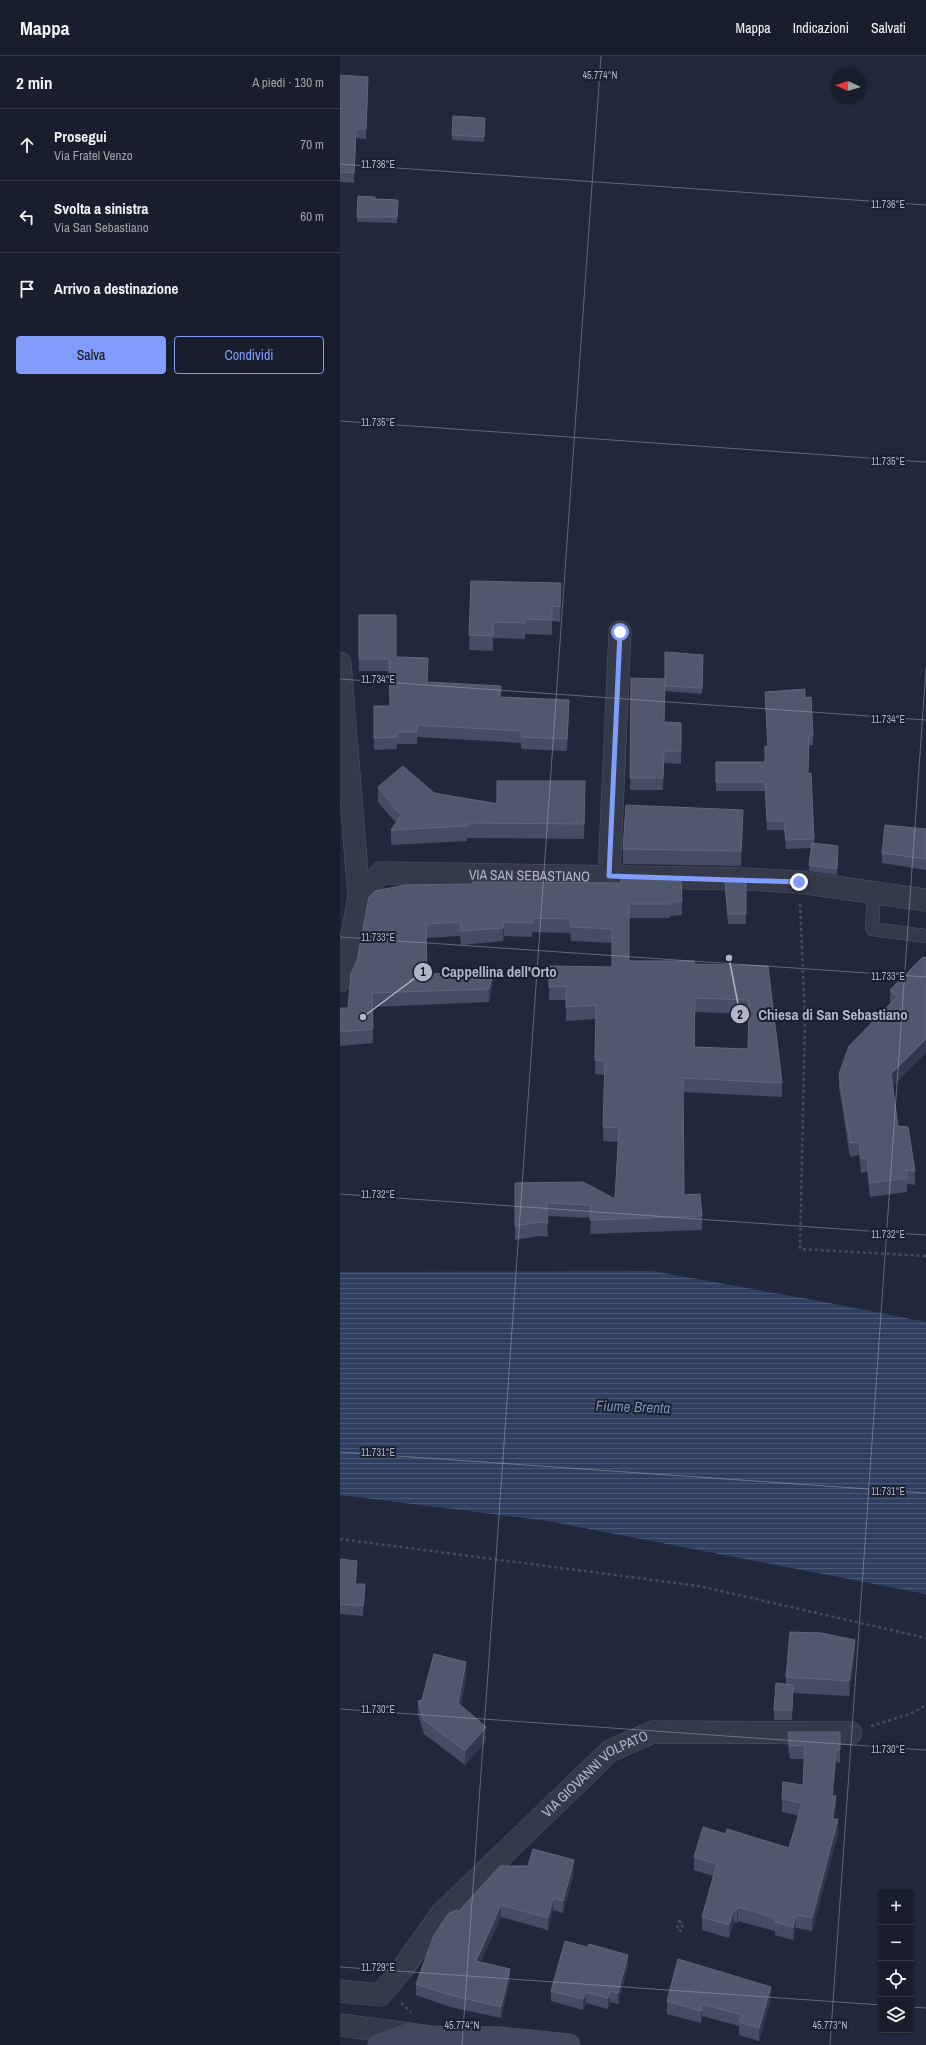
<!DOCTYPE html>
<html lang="it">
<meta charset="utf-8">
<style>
body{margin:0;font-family:"Archivo Narrow",sans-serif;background:#222734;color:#f1f3f6}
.controls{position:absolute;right:12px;bottom:12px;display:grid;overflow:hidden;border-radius:4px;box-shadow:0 1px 3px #0004}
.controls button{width:36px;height:36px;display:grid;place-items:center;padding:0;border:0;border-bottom:1px solid #373c48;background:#191e2c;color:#f1f3f6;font:20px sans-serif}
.compass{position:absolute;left:490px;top:12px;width:36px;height:36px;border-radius:50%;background:#191e2c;box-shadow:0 1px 3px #0004;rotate:274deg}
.stop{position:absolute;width:12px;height:12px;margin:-9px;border:3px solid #809dfc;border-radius:50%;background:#fff}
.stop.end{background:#809dfc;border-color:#fff;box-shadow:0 1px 4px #0008}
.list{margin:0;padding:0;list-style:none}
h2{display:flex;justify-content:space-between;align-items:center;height:52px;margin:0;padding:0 16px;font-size:17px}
h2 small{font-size:13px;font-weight:400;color:#9fa2a9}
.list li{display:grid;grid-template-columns:26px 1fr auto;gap:12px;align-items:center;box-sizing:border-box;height:72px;padding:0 16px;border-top:1px solid #373c48}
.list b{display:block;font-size:15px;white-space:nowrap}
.list p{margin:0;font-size:13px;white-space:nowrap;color:#9fa2a9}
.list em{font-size:13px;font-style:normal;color:#9fa2a9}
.actions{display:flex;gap:8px;padding:12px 16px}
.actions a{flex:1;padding:9px 0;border:1px solid #809dfc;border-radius:4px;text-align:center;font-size:14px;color:#809dfc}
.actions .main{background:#809dfc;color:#111}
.icon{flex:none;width:22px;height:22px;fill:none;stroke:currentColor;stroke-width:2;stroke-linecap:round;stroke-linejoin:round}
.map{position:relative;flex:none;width:586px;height:1989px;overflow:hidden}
header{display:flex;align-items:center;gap:24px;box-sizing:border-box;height:56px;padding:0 20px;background:#191e2c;border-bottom:1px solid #373c48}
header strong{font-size:19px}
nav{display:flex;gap:22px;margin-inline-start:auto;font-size:14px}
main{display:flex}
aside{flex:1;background:#191e2c}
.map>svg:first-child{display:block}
.water{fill:url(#water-rules)}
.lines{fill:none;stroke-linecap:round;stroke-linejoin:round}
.lane-casing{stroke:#505566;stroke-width:14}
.street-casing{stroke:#505566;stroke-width:23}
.secondary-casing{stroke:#505566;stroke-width:23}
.path{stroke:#3d5156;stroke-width:2.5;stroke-dasharray:3 3;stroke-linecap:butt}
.lane{stroke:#353a4b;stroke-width:13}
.street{stroke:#353a4b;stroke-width:22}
.secondary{stroke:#42495e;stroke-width:22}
.wall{fill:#454c63;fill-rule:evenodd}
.shaded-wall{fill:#32394e}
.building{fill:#51576d;stroke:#60667b;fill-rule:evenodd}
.route{stroke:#809dfc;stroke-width:5}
.ticks{fill:none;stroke:#b0b5c7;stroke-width:1;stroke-opacity:0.45}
.labels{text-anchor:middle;stroke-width:4;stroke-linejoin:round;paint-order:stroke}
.street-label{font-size:14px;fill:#b0b5c7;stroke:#1a2030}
.water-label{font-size:15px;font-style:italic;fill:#7e8db5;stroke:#1a2030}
.ticks-label{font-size:10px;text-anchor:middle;fill:#b0b5c7;stroke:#1a2030;stroke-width:4;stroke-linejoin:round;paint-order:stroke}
.leader{fill:none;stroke:#b0b5c7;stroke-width:1.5}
.callout-dot{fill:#b0b5c7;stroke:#1a2030;stroke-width:1.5}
.mark-label{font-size:12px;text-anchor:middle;font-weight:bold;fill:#111}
.callout-label{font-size:15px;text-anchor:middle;font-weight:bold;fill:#b0b5c7;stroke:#1a2030;stroke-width:4;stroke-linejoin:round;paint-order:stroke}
</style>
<header>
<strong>Mappa</strong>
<nav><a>Mappa</a><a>Indicazioni</a><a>Salvati</a></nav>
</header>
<main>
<aside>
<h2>2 min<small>A piedi · 130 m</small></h2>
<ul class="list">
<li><svg class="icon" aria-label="ahead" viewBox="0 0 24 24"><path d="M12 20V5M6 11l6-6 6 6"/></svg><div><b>Prosegui</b><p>Via Fratel Venzo</p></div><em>70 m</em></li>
<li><svg class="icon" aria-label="left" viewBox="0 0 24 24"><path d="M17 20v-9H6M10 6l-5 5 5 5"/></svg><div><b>Svolta a sinistra</b><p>Via San Sebastiano</p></div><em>60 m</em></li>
<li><svg class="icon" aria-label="arrive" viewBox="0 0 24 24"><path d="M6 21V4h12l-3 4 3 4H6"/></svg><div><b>Arrivo a destinazione</b></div></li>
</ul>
<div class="actions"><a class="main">Salva</a><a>Condividi</a></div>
</aside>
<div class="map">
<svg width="586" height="1989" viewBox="0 0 586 1989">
<defs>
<pattern id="water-rules" width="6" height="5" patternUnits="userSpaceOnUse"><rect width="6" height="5" fill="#323e61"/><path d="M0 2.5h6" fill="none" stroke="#4d5876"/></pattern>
</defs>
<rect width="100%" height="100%" fill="#21283b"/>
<path class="water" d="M 313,1215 L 474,1244 L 586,1266 L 586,1538 L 208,1465 L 0,1439 L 0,1216 Z"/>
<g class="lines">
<g class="lane-casing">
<path id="lane" d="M 534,837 L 532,873 L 586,880"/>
</g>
<g class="street-casing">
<g id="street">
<path d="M 0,607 L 19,841 L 5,916 L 0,925"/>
<path d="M 269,820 L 280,576"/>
<path id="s1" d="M 19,841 L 41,817 L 407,823 L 459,826 L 586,844"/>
<path id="s2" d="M 0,1935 L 40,1939 L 63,1912 L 102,1857 L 270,1695 L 313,1676 L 511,1677"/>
<path d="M 0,1969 L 69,1978"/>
</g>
</g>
<g class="secondary-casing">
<path id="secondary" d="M 39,1989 L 69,1978 L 91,1981 L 160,1982 L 229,1989"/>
</g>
<path class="path" d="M 460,848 L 465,962 L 460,1193 L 586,1200
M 0,1483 L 359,1530 L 586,1582
M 531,1670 L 570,1658 L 586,1649
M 339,1865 L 343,1867 L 341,1875 L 337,1873 Z
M 61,1947 L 71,1956"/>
<use href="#lane" class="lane"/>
<use href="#street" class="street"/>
<use href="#secondary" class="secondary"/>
</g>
<path class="wall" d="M 0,19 L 28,30 L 26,83 L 16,82 L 14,127 L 0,126 Z
M 145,67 L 144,86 L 112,84 L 112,79 Z
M 18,140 L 35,143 L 58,144 L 57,167 L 17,166 Z
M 131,525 L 221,542 L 220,566 L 212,565 L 212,579 L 185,578 L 185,583 L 153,582 L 153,595 L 129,594 Z
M 19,559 L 56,601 L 88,614 L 87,626 L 229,656 L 227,695 L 181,693 L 181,687 L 77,681 L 77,688 L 57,688 L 57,693 L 34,694 L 34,650 L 50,650 L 49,615 L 19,615 Z
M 363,599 L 362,638 L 325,635 L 324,666 L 341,667 L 341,708 L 324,707 L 323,734 L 290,734 L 291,622 L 325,623 Z
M 425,636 L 465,642 L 473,680 L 473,689 L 469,689 L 468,718 L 471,717 L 474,788 L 498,790 L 497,819 L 469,815 L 469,809 L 471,792 L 446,793 L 444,774 L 427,774 L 425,735 L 376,735 L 376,706 L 425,706 L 428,691 Z
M 157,725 L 245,741 L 244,783 L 127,782 L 127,785 L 51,789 L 51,774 L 56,767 L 38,746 L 38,731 L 94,737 L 157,747 Z
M 403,769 L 401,810 L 283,808 L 283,793 Z
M 586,773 L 586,814 L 542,807 L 542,797 Z
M 385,825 L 406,825 L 406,868 L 388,868 L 385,835 Z
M 29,841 L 342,845 L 342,859 L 330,860 L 330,862 L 289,862 L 289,905 L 354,908 L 428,910 L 442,1027 L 442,1041 L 343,1036 L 344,1139 L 362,1160 L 362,1174 L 250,1178 L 251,1162 L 207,1160 L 208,1181 L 199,1180 L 175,1184 L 175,1127 L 275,1143 L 278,1086 L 263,1085 L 265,1019 L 255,1018 L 256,963 L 226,965 L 226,944 L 209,944 L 209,910 L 272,911 L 272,887 L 231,885 L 230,877 L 192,876 L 192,881 L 164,880 L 163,885 L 121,889 L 120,880 L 86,882 L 87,918 L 153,929 L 149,946 L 33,951 L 33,987 L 0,990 L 0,952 L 8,952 ZM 355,956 L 409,958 L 408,993 L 355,991 Z
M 583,901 L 586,996 L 552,1031 L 558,1070 L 575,1115 L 575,1129 L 567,1128 L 567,1136 L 530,1141 L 527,1116 L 521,1117 L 519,1099 L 510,1101 L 499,1032 L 499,1018 L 550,948 L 550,934 Z
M 0,1503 L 17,1515 L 16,1528 L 25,1538 L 23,1560 L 0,1558 Z
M 515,1599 L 509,1640 L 453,1637 L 452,1664 L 434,1664 L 434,1654 L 446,1628 L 446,1621 Z
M 126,1620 L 121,1649 L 146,1685 L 125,1709 L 84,1678 L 78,1658 L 78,1645 L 82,1644 Z
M 448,1676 L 500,1676 L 500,1707 L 496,1706 L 493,1740 L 496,1754 L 494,1763 L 498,1777 L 472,1875 L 456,1872 L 453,1884 L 435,1879 L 435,1875 L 398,1865 L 397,1867 L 394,1866 L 389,1882 L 362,1874 L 362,1861 L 373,1820 L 354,1814 L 354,1801 L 386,1778 L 449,1792 L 459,1760 L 442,1756 L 442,1743 L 463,1729 L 464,1703 L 450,1703 L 448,1689 Z
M 234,1816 L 223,1857 L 213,1854 L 208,1874 L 161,1861 L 140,1906 L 170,1924 L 161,1962 L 110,1951 L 76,1939 L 76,1928 L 119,1855 Z
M 288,1910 L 278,1948 L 270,1946 L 268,1953 L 246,1947 L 243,1954 L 211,1945 L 211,1935 Z
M 431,1943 L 419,1985 L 399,1979 L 399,1970 L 362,1960 L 361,1967 L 327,1958 L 327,1945 Z"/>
<path class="shaded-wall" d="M 28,21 L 28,30 L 26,83 L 26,73 Z
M 16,73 L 16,82 L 14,127 L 14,117 Z
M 221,527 L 221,542 L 220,566 L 220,551 Z
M 88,602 L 88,614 L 87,638 L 87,626 Z
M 229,644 L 229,656 L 227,695 L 227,683 Z
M 403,754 L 403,769 L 401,810 L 401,795 Z
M 164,866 L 164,880 L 163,885 L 163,872 Z
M 153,916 L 153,929 L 149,946 L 149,933 Z
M 586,983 L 586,996 L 551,1032 L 551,1018 Z
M 17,1505 L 17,1515 L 15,1537 L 15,1528 Z
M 25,1528 L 25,1538 L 23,1560 L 23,1550 Z
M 515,1584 L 515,1599 L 509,1640 L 509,1625 Z
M 126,1606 L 126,1620 L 118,1660 L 118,1647 Z
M 146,1671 L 146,1685 L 125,1709 L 125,1695 Z
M 496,1693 L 496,1706 L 492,1753 L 492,1740 Z
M 496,1740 L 496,1754 L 492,1776 L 492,1763 Z
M 498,1763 L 498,1777 L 472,1875 L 472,1862 Z
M 234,1804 L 234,1816 L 223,1857 L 223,1845 Z
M 213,1842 L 213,1854 L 208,1874 L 208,1862 Z
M 161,1849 L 161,1861 L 136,1917 L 136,1905 Z
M 398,1851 L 398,1865 L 397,1867 L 397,1854 Z
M 394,1853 L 394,1866 L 389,1882 L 389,1869 Z
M 456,1859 L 456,1872 L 453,1884 L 453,1871 Z
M 288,1899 L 288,1910 L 278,1948 L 278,1937 Z
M 170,1913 L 170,1924 L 161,1962 L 161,1951 Z
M 431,1931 L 431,1943 L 419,1985 L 419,1972 Z
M 270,1935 L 270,1946 L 268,1953 L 268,1942 Z
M 246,1936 L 246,1947 L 243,1954 L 243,1943 Z
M 362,1948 L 362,1960 L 361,1967 L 361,1955 Z"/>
<path class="building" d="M 0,19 L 28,21 L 26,73 L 16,73 L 14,117 L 0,116 Z
M 113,60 L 145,62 L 144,81 L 112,79 Z
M 18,140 L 35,141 L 35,143 L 58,144 L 57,161 L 17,161 Z
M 131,525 L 221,527 L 220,551 L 212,550 L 212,564 L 185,563 L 185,567 L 153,566 L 153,580 L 129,579 Z
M 19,559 L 56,559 L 56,601 L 88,602 L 87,626 L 161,630 L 160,641 L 229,644 L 227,683 L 181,681 L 182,675 L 77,669 L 77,676 L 57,676 L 57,681 L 34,682 L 34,650 L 50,650 L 49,603 L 19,603 Z
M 325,596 L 363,599 L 362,632 L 325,630 Z
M 291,622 L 325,623 L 324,666 L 341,667 L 341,695 L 324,695 L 323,722 L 290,722 Z
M 465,633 L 465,642 L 471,641 L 473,680 L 469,680 L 468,718 L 471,717 L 474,783 L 446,784 L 444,765 L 427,765 L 425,726 L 376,726 L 376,706 L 425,706 L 425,690 L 428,691 L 425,636 Z
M 63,710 L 94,737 L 157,748 L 157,725 L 245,725 L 244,768 L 127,767 L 127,770 L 51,774 L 61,759 L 38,731 Z
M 286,749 L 403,754 L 401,795 L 283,793 Z
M 545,769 L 586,773 L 586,803 L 542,797 Z
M 472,787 L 498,790 L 497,813 L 469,809 Z
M 281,820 L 341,821 L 342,845 L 330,846 L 330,848 L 289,848 L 289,905 L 354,905 L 354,908 L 428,910 L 442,1027 L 343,1022 L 344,1139 L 360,1138 L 362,1160 L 250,1164 L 251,1149 L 206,1147 L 208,1167 L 199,1166 L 175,1170 L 175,1127 L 243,1126 L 275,1143 L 279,1072 L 263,1071 L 265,1005 L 255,1004 L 256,949 L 226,951 L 226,930 L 209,931 L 209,910 L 272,911 L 272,873 L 231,871 L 230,863 L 192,862 L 192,867 L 164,866 L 163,872 L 121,875 L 120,866 L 86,868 L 87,918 L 153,916 L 149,933 L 32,937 L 33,973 L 0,976 L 0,952 L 8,952 L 11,917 L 17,905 L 29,841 L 35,835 L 65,829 L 133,828 L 133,826 L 281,827 ZM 355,942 L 409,944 L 408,993 L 354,991 Z
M 385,825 L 406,825 L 406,858 L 388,858 Z
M 583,901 L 586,902 L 586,983 L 551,1018 L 558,1070 L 568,1071 L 575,1115 L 566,1114 L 567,1122 L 530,1127 L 527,1102 L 521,1103 L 519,1086 L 510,1087 L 499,1018 L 509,990 L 557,941 L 550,934 Z
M 0,1503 L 17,1505 L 15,1528 L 25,1528 L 23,1550 L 0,1548 Z
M 450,1576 L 481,1577 L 515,1584 L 509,1625 L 446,1621 Z
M 94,1598 L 126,1606 L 118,1647 L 146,1671 L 125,1695 L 84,1664 L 78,1645 L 82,1644 Z
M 436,1627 L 453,1629 L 452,1654 L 434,1654 Z
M 448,1676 L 500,1676 L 500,1694 L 496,1693 L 492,1740 L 496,1740 L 492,1763 L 498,1763 L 472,1862 L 456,1859 L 453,1871 L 435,1866 L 436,1862 L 398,1851 L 397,1854 L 394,1853 L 389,1869 L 362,1861 L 377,1808 L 354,1801 L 363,1771 L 386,1778 L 387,1773 L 449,1792 L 462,1747 L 442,1743 L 443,1726 L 463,1729 L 465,1689 L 450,1690 Z
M 193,1793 L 234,1804 L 223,1845 L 213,1842 L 208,1862 L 161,1849 L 136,1905 L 170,1913 L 161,1951 L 110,1939 L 76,1928 L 94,1879 L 108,1858 L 116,1854 L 119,1855 L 160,1810 L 188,1810 Z
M 225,1885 L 247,1891 L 249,1888 L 288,1899 L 278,1937 L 270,1935 L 268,1942 L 246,1936 L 243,1943 L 211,1935 Z
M 338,1903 L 431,1931 L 419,1972 L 399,1966 L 402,1959 L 362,1948 L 361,1955 L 327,1945 Z"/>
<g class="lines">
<path class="route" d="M 280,576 L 269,820 L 459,826"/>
</g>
<path class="ticks" d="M 0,108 L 586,149M 0,365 L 586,406M 0,623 L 586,664M 0,881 L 586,921M 0,1138 L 586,1179M 0,1396 L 586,1437M 0,1653 L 586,1694M 0,1911 L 541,1949M 571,1951 L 586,1952M 122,1989 L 261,0M 490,1989 L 586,612"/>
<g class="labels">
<g class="street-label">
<text dy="5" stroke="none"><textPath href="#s1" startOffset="181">VIA SAN SEBASTIANO</textPath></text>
<text dy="5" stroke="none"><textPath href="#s2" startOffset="351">VIA GIOVANNI VOLPATO</textPath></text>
</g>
<g class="water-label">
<text transform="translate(293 1351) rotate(2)" y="5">Fiume Brenta</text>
</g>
</g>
<g class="ticks-label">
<text x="260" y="23">45.774°N</text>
<text x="38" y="112">11.736°E</text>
<text x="548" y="152">11.736°E</text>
<text x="38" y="370">11.735°E</text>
<text x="548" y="409">11.735°E</text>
<text x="38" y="627">11.734°E</text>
<text x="548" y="667">11.734°E</text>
<text x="38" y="885">11.733°E</text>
<text x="548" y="924">11.733°E</text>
<text x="38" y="1142">11.732°E</text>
<text x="548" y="1182">11.732°E</text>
<text x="38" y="1400">11.731°E</text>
<text x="548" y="1439">11.731°E</text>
<text x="38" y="1657">11.730°E</text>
<text x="548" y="1697">11.730°E</text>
<text x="38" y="1915">11.729°E</text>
<text x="122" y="1973">45.774°N</text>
<text x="490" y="1973">45.773°N</text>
</g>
<path class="leader" d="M23 961L83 916M389 902L400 958"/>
<g class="callout-dot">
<circle cx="23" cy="961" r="4"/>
<circle cx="389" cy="902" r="4"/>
<circle cx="83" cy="916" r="10"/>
<circle cx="400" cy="958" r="10"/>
</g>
<g class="mark-label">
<text x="83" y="920">1</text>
<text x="400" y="963">2</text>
</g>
<g class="callout-label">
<text x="159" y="921">Cappellina dell'Orto</text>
<text x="493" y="964">Chiesa di San Sebastiano</text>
</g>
</svg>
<div class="controls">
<button>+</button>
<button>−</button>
<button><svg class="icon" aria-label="locate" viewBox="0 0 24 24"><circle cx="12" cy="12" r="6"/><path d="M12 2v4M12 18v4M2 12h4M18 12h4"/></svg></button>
<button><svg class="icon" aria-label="layers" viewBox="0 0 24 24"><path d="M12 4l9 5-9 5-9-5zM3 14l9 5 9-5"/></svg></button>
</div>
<svg class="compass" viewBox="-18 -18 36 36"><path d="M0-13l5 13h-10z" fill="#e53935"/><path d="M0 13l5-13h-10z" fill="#9fa2a9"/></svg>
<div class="stop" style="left:280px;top:576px"></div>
<div class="stop end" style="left:459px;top:826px"></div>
</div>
</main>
